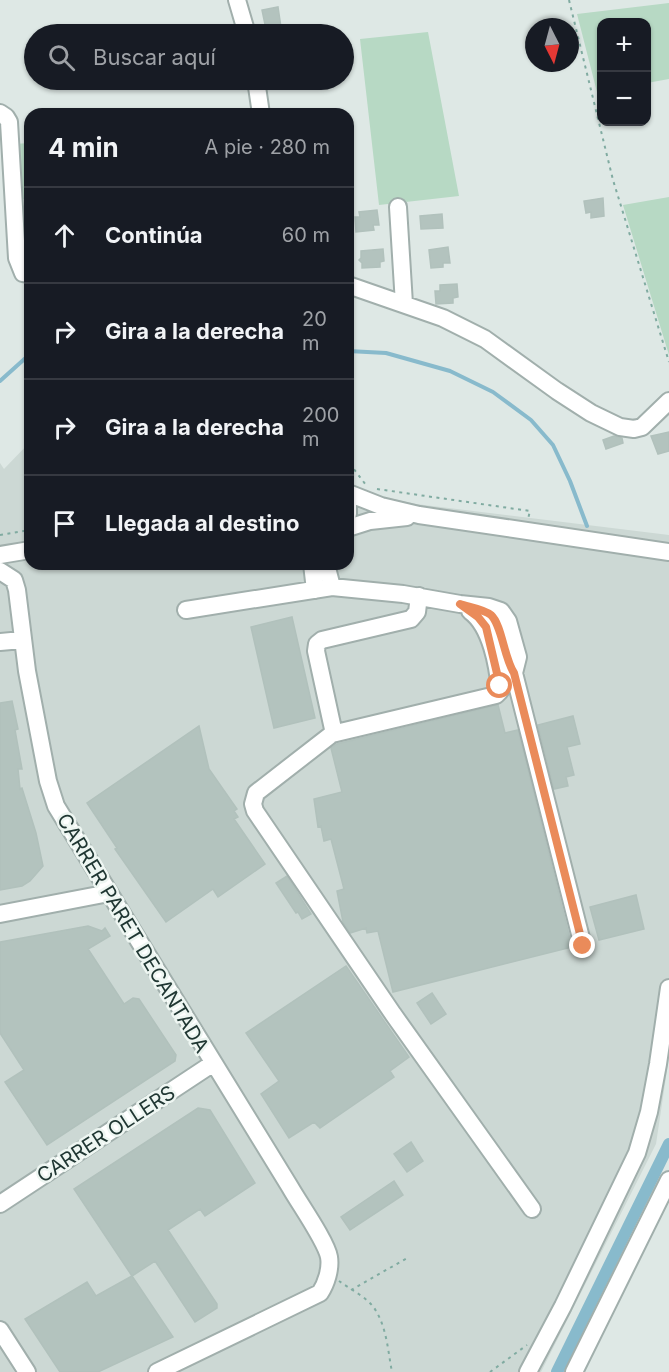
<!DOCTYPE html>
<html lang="es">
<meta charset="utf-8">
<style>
body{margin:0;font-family:Inter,sans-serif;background:#242831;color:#f1f3f6}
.controls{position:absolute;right:18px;top:18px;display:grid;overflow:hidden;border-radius:12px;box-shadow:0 2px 4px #0004}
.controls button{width:54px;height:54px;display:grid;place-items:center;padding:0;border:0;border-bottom:2px solid #363941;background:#171b24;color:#f1f3f6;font:30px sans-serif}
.compass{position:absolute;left:525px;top:18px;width:54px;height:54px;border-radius:50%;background:#171b24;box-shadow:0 2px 4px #0004;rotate:174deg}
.stop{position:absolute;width:18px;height:18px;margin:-14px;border:4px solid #ea8b5a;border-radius:50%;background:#fff}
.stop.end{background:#ea8b5a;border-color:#fff;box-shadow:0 2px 6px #0008}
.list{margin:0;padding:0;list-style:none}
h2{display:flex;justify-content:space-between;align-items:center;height:78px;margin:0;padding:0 24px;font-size:26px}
h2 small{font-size:20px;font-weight:400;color:#9ea1a6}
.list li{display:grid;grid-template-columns:39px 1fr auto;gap:18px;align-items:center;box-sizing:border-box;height:96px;padding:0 24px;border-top:2px solid #363941}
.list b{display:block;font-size:22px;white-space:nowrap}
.list em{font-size:20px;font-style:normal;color:#9ea1a6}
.icon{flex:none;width:33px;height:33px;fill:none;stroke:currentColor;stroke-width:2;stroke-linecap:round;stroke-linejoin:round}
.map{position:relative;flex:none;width:669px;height:1372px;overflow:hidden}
.search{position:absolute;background:#171b24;box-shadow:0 2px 4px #0004;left:24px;top:24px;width:330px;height:66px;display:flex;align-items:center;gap:15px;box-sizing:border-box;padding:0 21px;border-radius:33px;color:#9ea1a6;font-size:22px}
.panel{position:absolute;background:#171b24;box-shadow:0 2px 4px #0004;left:24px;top:108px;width:330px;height:462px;border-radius:18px}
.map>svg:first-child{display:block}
.built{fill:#ccd8d4}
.green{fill:#b7d9c4}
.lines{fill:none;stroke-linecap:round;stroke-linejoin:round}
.stream{stroke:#88bacc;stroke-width:4}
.canal{stroke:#88bacc;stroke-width:12}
.building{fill:#b3c3be;stroke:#b1c1bc;stroke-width:1.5}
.minor-casing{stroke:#a1afac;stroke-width:20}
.path{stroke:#80aba1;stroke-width:2;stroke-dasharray:3 4.5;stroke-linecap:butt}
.minor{stroke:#fff;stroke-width:16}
.route{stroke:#ea8b5a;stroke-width:8}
.labels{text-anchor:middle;stroke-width:5;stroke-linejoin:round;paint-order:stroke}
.street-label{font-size:20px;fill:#203733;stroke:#eef6f2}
</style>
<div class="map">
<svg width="669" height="1372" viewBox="0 0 669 1372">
<rect width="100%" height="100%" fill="#dee8e5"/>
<path class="built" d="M 30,442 L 30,564 L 348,564 L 348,489 L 416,504 L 669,535 L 669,1057 L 656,1144 L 541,1372 L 0,1372 L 0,463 L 4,469 Z"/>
<path class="green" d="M 669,3 L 669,79 L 647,83 L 646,22 L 602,22 L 601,91 L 597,92 L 577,14 Z
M 428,32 L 459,196 L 379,205 L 360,39 Z
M 30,143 L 30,199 L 18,199 L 14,144 Z
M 669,197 L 669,355 L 623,205 Z"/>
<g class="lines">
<path class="stream" d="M 348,351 L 386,353 L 450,371 L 493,392 L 531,420 L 553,445 L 570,481 L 587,526
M 0,381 L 30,354"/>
<path class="canal" d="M 557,1372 L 669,1144"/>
</g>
<path class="building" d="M 278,7 L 282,34 L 267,34 L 262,10 Z
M 603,198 L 604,216 L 591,218 L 591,212 L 586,213 L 584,201 Z
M 377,210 L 379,225 L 373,225 L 374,230 L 356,232 L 355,217 L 360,217 L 359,212 Z
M 442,214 L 443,228 L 421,229 L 420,216 Z
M 448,247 L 450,263 L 443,263 L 443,267 L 431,268 L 429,250 Z
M 383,249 L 384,261 L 380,262 L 380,267 L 362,268 L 362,263 L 359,260 L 361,258 L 361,251 Z
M 457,284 L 458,297 L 453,298 L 453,303 L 436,304 L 435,291 L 440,291 L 440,285 Z
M 669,432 L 669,451 L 658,454 L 651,436 Z
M 614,436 L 622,438 L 623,443 L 606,449 L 603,440 Z
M 292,617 L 315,718 L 274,728 L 251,627 Z
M 12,701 L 18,729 L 15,730 L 22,769 L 18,769 L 20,789 L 22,788 L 36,833 L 43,866 L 30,881 L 22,886 L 0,890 L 0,703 Z
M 498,705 L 505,733 L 518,730 L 572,947 L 393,992 L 378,931 L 367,933 L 366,928 L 350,933 L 343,922 L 337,891 L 344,889 L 331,839 L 324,841 L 321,826 L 318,827 L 314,799 L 342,792 L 331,748 L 337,744 Z
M 573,716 L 580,744 L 567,747 L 574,775 L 566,777 L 568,786 L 554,789 L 538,725 Z
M 199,726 L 209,769 L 237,809 L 234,811 L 238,817 L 234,819 L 265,864 L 218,897 L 213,889 L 166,922 L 115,849 L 117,848 L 87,803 Z
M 287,876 L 311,914 L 302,919 L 298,912 L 296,913 L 276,883 Z
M 636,895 L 644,929 L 599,940 L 590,907 Z
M 88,926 L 102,931 L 105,928 L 110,936 L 88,949 L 124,1004 L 133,998 L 139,999 L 176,1055 L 175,1061 L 47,1145 L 5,1082 L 24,1070 L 0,1033 L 0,942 Z
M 346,966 L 409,1057 L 390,1071 L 394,1077 L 320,1128 L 314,1122 L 289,1138 L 261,1094 L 279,1081 L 246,1033 Z
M 432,993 L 446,1014 L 431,1024 L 417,1003 Z
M 198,1108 L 210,1110 L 255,1183 L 205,1216 L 200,1209 L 168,1230 L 217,1304 L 217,1308 L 195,1322 L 155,1261 L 132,1276 L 173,1337 L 98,1372 L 60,1372 L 25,1319 L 87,1282 L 96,1296 L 132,1276 L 74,1189 Z
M 411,1142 L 423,1161 L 407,1172 L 394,1154 Z
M 394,1181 L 403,1195 L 350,1230 L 341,1217 Z"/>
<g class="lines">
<g class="minor-casing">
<path id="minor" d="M 237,0 L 247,34
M 256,80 L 261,114
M 0,113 L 6,117 L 9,122 L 17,258 L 23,273 L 30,274
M 398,207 L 404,304
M 348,285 L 443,318 L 485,339 L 557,391 L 591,413 L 620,427 L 634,429 L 642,427 L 669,401
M 348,493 L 381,506 L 419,515 L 669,552
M 348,502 L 348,514
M 348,528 L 370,521 L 407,517
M 0,555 L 30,550
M 312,564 L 315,590
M 326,564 L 332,587
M 0,571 L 14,580 L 17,590 L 27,671 L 48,781 L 56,806 L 290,1187 C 299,1203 326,1241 329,1257 C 331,1269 326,1284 320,1293 L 157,1372
M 419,596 L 417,612 L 411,619 L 322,640 L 317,644 L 316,651 L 333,729 L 332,734 L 256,793 L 253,804 L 255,811 L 393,1014 L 532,1209
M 186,610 L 332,587 L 403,594 L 460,604 L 489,607 L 501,611 L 508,621 L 518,657 L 514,673
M 483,612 C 503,618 503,656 514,673 L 583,946
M 0,642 L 22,640
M 332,734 L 496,695 L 500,691 C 498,666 491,626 470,611
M 0,914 L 109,893
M 0,1204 L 212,1064
M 0,1330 L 27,1372
M 528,1372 L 563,1306 L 637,1153 L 649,1112 L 658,1064 L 669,988
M 574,1372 L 669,1180"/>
</g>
<path class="path" d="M 569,0 L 613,180 L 669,362
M 348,465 L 353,468 L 366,485
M 377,489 L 530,511 L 528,519
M 0,535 L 30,530
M 339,1281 C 351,1290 369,1298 376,1311 C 387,1329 388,1352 392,1372
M 351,1290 L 409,1257
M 490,1372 L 527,1345"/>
<use href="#minor" class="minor"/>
</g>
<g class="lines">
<path class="route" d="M 500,686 L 486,627 L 478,617 L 460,604 C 469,607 484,609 491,615 C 502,625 504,658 514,673 L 583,946"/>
</g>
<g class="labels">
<g class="street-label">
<text transform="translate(133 933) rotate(59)" y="7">CARRER PARET DECANTADA</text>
<text transform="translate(106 1134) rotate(-33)" y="7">CARRER OLLERS</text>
</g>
</g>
</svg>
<div class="controls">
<button>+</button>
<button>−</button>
</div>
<svg class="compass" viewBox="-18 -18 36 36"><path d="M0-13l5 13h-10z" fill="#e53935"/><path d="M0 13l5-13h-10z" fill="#9ea1a6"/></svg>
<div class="stop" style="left:500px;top:686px"></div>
<div class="stop end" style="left:583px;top:946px"></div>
<div class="search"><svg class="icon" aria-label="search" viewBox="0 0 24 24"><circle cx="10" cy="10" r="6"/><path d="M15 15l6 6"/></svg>Buscar aquí</div>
<section class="panel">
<h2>4 min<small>A pie · 280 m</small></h2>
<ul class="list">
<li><svg class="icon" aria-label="ahead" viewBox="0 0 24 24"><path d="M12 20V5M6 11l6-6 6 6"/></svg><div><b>Continúa</b></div><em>60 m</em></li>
<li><svg class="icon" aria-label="right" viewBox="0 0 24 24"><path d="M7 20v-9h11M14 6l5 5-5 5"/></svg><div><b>Gira a la derecha</b></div><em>20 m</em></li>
<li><svg class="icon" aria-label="right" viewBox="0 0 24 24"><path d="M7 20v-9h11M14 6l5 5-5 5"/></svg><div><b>Gira a la derecha</b></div><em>200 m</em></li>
<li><svg class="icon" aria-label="arrive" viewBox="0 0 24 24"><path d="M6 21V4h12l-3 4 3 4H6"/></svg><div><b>Llegada al destino</b></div></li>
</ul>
</section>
</div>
